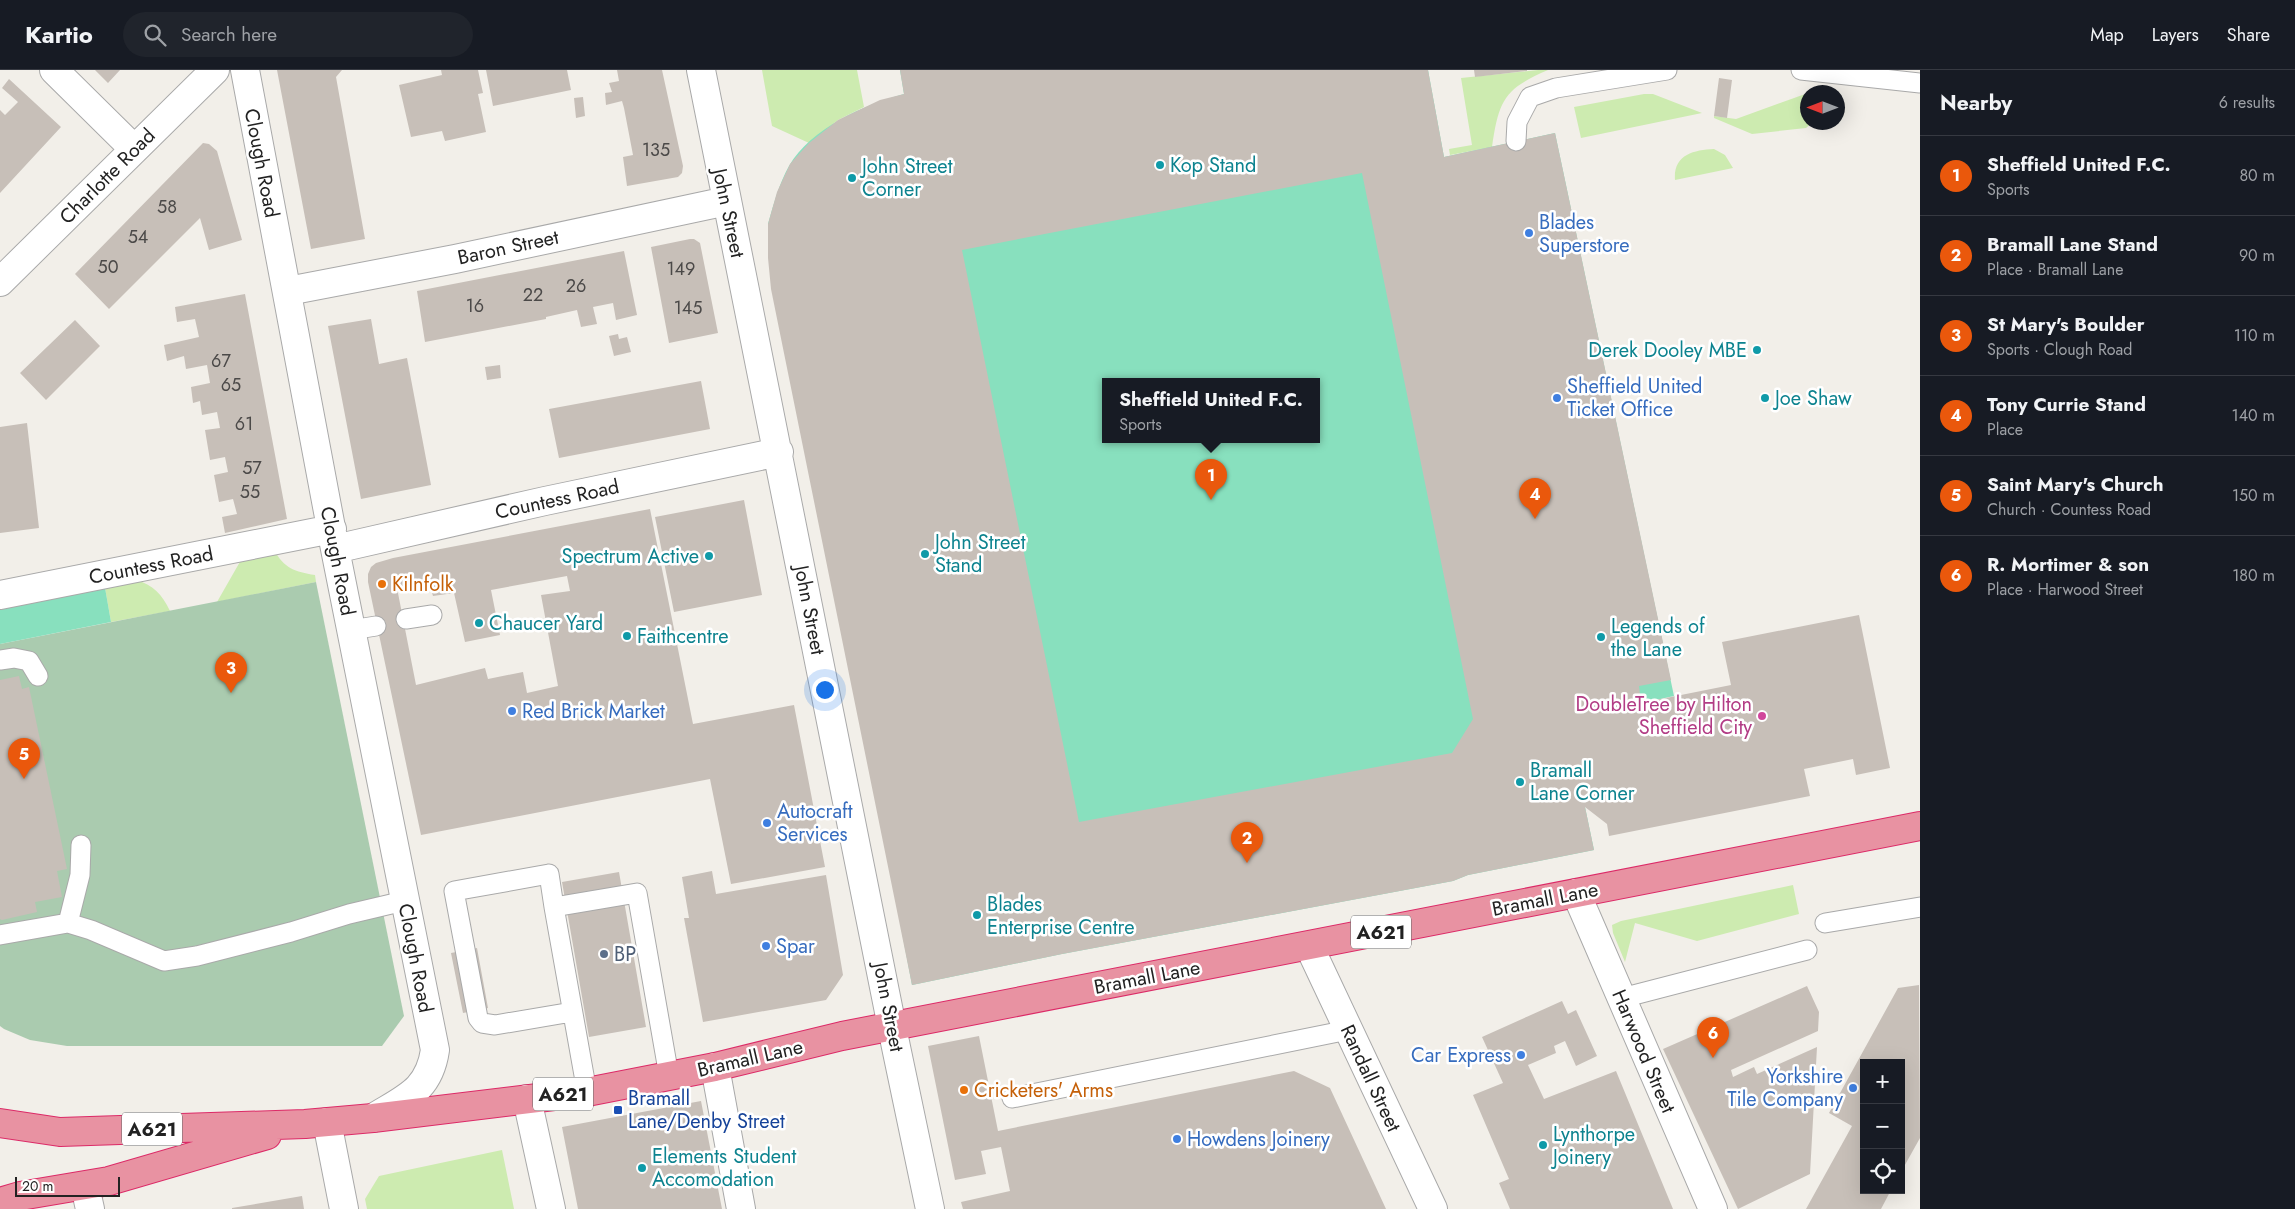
<!DOCTYPE html>
<meta charset="utf-8">
<style>
body{margin:0;font-family:Jost,sans-serif;background:#20242c;color:#f1f3f6}
.controls{position:absolute;right:15px;bottom:15px;display:grid;overflow:hidden;border-radius:0px;box-shadow:0 5px 20px #0002}
.controls button{width:45px;height:45px;display:grid;place-items:center;padding:0;border:0;border-bottom:1px solid #363941;background:#171b24;color:#f1f3f6;font:25px sans-serif}
.compass{position:absolute;left:1800px;top:15px;width:45px;height:45px;border-radius:50%;background:#171b24;box-shadow:0 5px 20px #0002;rotate:270deg}
.scale{position:absolute;left:15px;bottom:12px;width:105px;box-sizing:border-box;padding-left:5px;border:2px solid #222;border-top:0;font-size:14px;line-height:18px;white-space:nowrap;color:#222;-webkit-text-stroke:4px #fff;paint-order:stroke}
.you{position:absolute;left:824px;top:619px;width:18px;height:18px;margin:-12px;border:4px solid #fff;border-radius:50%;background:#1a73e8;box-shadow:0 0 0 8px #1a73e833}
.badge{display:grid;place-items:center;width:32px;height:32px;border-radius:50%;background:#ea580c;color:#fff;font-size:16px;font-weight:700}
.pin{position:absolute;translate:-50% -41px;filter:drop-shadow(0 1px 2px #0008)}
.pin::after{content:'';position:absolute;top:26px;width:18px;height:15px;background:inherit;clip-path:polygon(0 0,100% 0,50% 100%)}
.popup{position:absolute;left:1102px;top:308px;width:218px;height:65px;box-sizing:border-box;display:grid;place-content:center;border-radius:0px;background:#171b24;filter:drop-shadow(0 1px 4px #0005);font-size:16px;white-space:nowrap;color:#9ea1a6}
.popup b{font-size:19px;color:#f1f3f6}
.popup::after{content:'';position:absolute;left:50%;top:100%;margin-left:-10px;border:10px solid transparent;border-top-color:#171b24}
.list{margin:0;padding:0;list-style:none}
h2{display:flex;justify-content:space-between;align-items:center;height:65px;margin:0;padding:0 20px;font-size:21px}
h2 small{font-size:16px;font-weight:400;color:#9ea1a6}
.list li{display:grid;grid-template-columns:32px 1fr auto;gap:15px;align-items:center;box-sizing:border-box;height:80px;padding:0 20px;border-top:1px solid #363941}
.list b{display:block;font-size:19px;white-space:nowrap}
.list p{margin:0;font-size:16px;white-space:nowrap;color:#9ea1a6}
.list em{font-size:16px;font-style:normal;color:#9ea1a6}
.icon{flex:none;width:28px;height:28px;fill:none;stroke:currentColor;stroke-width:2;stroke-linecap:round;stroke-linejoin:round}
.map{position:relative;flex:none;width:1920px;height:1139px;overflow:hidden}
header{display:flex;align-items:center;gap:30px;box-sizing:border-box;height:70px;padding:0 25px;background:#171b24;border-bottom:1px solid #363941}
header strong{font-size:24px}
nav{display:flex;gap:28px;margin-inline-start:auto;font-size:18px}
.search{width:350px;height:45px;background:#20242c;display:flex;align-items:center;gap:12px;box-sizing:border-box;padding:0 18px;border-radius:28px;color:#9ea1a6;font-size:19px}
main{display:flex}
aside{flex:1;background:#171b24}
.map>svg:first-child{display:block}
.grass{fill:#cdebb0}
.cemetery{fill:#aacbaf}
.pitch{fill:#88e0be;fill-rule:evenodd}
.building{fill:#c7bfb8;fill-rule:evenodd}
.lines{fill:none;stroke-linecap:round;stroke-linejoin:round}
.lane-casing{stroke:#a9a9a9;stroke-width:21}
.street-casing{stroke:#a9a9a9;stroke-width:30}
.highway-casing{stroke:#dc2a67;stroke-width:30}
.lane{stroke:#fff;stroke-width:19}
.street{stroke:#fff;stroke-width:28}
.highway{stroke:#e892a2;stroke-width:28}
.culture-dot{fill:#0f9aa8;stroke:#fff;stroke-width:2}
.shop-dot{fill:#3f7fe0;stroke:#fff;stroke-width:2}
.food-dot{fill:#e8710a;stroke:#fff;stroke-width:2}
.hotel-dot{fill:#d1479c;stroke:#fff;stroke-width:2}
.service-dot{fill:#5c6f8a;stroke:#fff;stroke-width:2}
.transit-dot{fill:#1a4fb4;stroke:#fff;stroke-width:2}
.labels{text-anchor:middle;stroke-width:5;stroke-linejoin:round;paint-order:stroke}
.number-label{font-size:18px;fill:#4b4948}
.shield{fill:#fff;stroke:#646464;stroke-width:1}
.shield-label{font-size:19px;font-weight:bold;fill:#222}
.street-label{font-size:20px;fill:#222;stroke:#fff}
.culture-label{font-size:20px;fill:#0d838f;stroke:#fff;text-anchor:start}
.shop-label{font-size:20px;fill:#366cbe;stroke:#fff;text-anchor:start}
.food-label{font-size:20px;fill:#c56008;stroke:#fff;text-anchor:start}
.hotel-label{font-size:20px;fill:#b23c85;stroke:#fff;text-anchor:end}
.service-label{font-size:20px;fill:#4e5e75;stroke:#fff;text-anchor:start}
.transit-label{font-size:20px;fill:#164399;stroke:#fff;text-anchor:start}
</style>
<header>
<strong>Kartio</strong>
<div class="search"><svg class="icon" aria-label="search" viewBox="0 0 24 24"><circle cx="10" cy="10" r="6"/><path d="M15 15l6 6"/></svg>Search here</div>
<nav><a>Map</a><a>Layers</a><a>Share</a></nav>
</header>
<main>
<div class="map">
<svg width="1920" height="1139" viewBox="0 0 1920 1139">
<rect width="100%" height="100%" fill="#f2efe9"/>
<path class="grass" d="M 762,0 L 857,0 L 864,37 L 838,50 L 809,73 L 772,56 Z
M 1538,0 L 1548,0 C 1504,19 1499,30 1492,77 L 1450,85 L 1449,79 L 1472,75 L 1461,8 Z
M 1808,23 L 1808,52 L 1812,53 L 1806,58 L 1752,64 L 1714,48 L 1714,46 L 1736,49 Z
M 1644,24 L 1653,24 L 1702,43 L 1581,68 L 1574,37 Z
M 1714,79 L 1725,85 L 1733,98 L 1675,110 C 1673,85 1693,80 1714,79 Z
M 274,480 C 284,498 295,502 315,505 L 316,512 L 217,532 L 241,490 Z
M 136,510 C 153,515 162,524 170,541 L 111,552 L 104,512 Z
M 1793,815 L 1799,844 L 1697,871 L 1635,853 L 1625,892 L 1613,863 L 1612,855 L 1621,851 Z
M 502,1080 L 514,1139 L 367,1139 L 365,1129 L 379,1106 Z"/>
<path class="cemetery" d="M 316,512 L 404,946 L 382,976 L 67,976 L 30,970 L 4,959 L 0,956 L 0,574 Z"/>
<path class="pitch" d="M 900,0 L 1428,0 L 1444,87 L 1555,63 L 1674,626 L 1642,633 L 1585,737 L 1594,780 L 1468,805 L 1453,811 L 1062,884 L 912,915 L 768,154 C 774,133 779,114 789,96 C 811,58 864,35 904,24 ZM 1106,311 L 1316,311 L 1316,369 L 1106,369 Z
M 104,512 L 111,552 L 0,574 L 0,532 Z"/>
<path class="building" d="M 95,0 L 120,0 L 108,13 Z
M 277,0 L 342,0 L 336,7 L 365,169 L 311,179 Z
M 441,0 L 478,0 L 483,23 L 478,24 L 486,62 L 445,71 L 442,61 L 411,67 L 399,15 L 442,5 Z
M 486,0 L 567,0 L 571,20 L 493,36 Z
M 617,0 L 662,0 L 683,96 L 682,103 L 678,107 L 627,116 L 623,87 L 633,85 L 624,38 L 622,31 L 606,35 L 605,23 L 612,22 L 609,13 L 619,11 Z
M 900,0 L 1428,0 L 1444,87 L 1555,63 L 1671,610 L 1639,616 L 1641,633 L 1731,615 L 1722,572 L 1859,545 L 1890,698 L 1856,705 L 1853,689 L 1804,699 L 1810,726 L 1609,766 L 1607,754 L 1585,737 L 1594,780 L 1468,805 L 1453,811 L 1062,884 L 912,915 L 771,219 L 768,188 L 768,154 L 777,122 L 790,94 L 809,73 L 838,50 L 880,30 L 904,24 ZM 1362,103 L 1473,649 L 1452,683 L 1079,752 L 962,180 Z
M 1474,0 L 1527,0 L 1527,1 L 1475,7 Z
M 1719,8 L 1732,10 L 1727,48 L 1714,46 Z
M 9,9 L 61,57 L 0,123 L 0,40 L 5,45 L 18,32 L 2,18 Z
M 583,27 L 585,46 L 576,48 L 574,28 Z
M 203,73 L 209,74 L 217,81 L 242,170 L 209,180 L 200,148 L 109,239 L 75,204 Z
M 690,169 L 694,169 L 700,173 L 718,263 L 669,273 L 651,177 Z
M 624,181 L 637,245 L 616,250 L 613,233 L 593,237 L 597,254 L 581,257 L 577,240 L 546,247 L 546,249 L 425,272 L 417,221 Z
M 245,224 L 287,449 L 225,463 L 222,447 L 237,444 L 233,429 L 219,432 L 214,405 L 228,402 L 225,387 L 210,390 L 205,360 L 220,358 L 217,342 L 202,345 L 200,331 L 193,333 L 191,317 L 210,313 L 207,295 L 186,299 L 184,286 L 167,291 L 164,275 L 199,267 L 195,249 L 177,252 L 175,237 Z
M 371,249 L 379,294 L 407,288 L 431,415 L 361,429 L 328,256 Z
M 75,250 L 100,276 L 46,330 L 20,303 Z
M 618,264 L 619,269 L 627,267 L 631,282 L 614,286 L 609,266 Z
M 500,295 L 501,308 L 487,310 L 485,297 Z
M 701,311 L 710,359 L 559,388 L 549,339 Z
M 27,353 L 39,458 L 0,463 L 0,357 Z
M 744,430 L 762,525 L 674,542 L 655,447 Z
M 650,439 L 693,654 L 794,635 L 825,797 L 731,814 L 710,709 L 421,765 L 368,512 L 368,504 L 371,497 L 376,493 L 393,488 ZM 567,506 L 570,521 L 541,525 L 558,616 L 527,623 L 523,602 L 488,609 L 485,598 L 416,615 L 397,518 L 428,510 L 433,526 L 454,523 L 465,572 L 500,565 L 491,520 Z
M 19,606 L 22,619 L 29,617 L 67,799 L 57,801 L 62,827 L 35,832 L 37,842 L 2,850 L 0,849 L 0,610 Z
M 712,801 L 716,824 L 826,805 L 843,905 L 826,930 L 703,952 L 684,848 L 689,848 L 682,807 Z
M 619,802 L 646,957 L 589,967 L 562,812 Z
M 477,878 L 488,938 L 463,943 L 451,883 Z
M 1919,915 L 1920,1068 L 1901,1102 L 1901,993 L 1864,993 L 1864,1120 L 1891,1120 L 1881,1139 L 1806,1139 L 1852,1056 L 1829,1043 L 1898,918 Z
M 1807,916 L 1819,942 L 1818,961 L 1731,1000 L 1733,1007 L 1754,997 L 1757,1004 L 1817,977 L 1810,1104 L 1738,1139 L 1663,979 Z
M 1562,931 L 1568,944 L 1576,940 L 1597,986 L 1576,996 L 1565,971 L 1554,976 L 1556,983 L 1528,995 L 1544,1029 L 1616,1001 L 1673,1139 L 1510,1139 L 1499,1113 L 1509,1109 L 1473,1025 L 1503,1013 L 1482,967 Z
M 979,966 L 998,1061 L 1294,1001 L 1330,1018 L 1386,1139 L 963,1139 L 961,1132 L 1010,1121 L 1001,1077 L 981,1081 L 986,1104 L 955,1110 L 928,976 Z
M 701,1031 L 722,1139 L 578,1139 L 562,1057 Z
M 302,1126 L 304,1139 L 232,1139 L 232,1138 Z"/>
<g class="lines">
<g class="lane-casing">
<path id="lane" d="M 1801,0 L 1920,13
M 1516,71 L 1517,52 L 1530,27 L 1556,18 L 1667,0
M 406,549 L 432,545
M 351,560 L 376,556
M 0,590 L 14,588 L 29,591 L 38,606
M 554,837 L 549,804 L 454,821 L 478,948 L 482,953 L 495,955 L 572,942
M 68,853 L 80,805 L 81,775
M 1825,853 L 1920,837
M 0,865 L 68,853 L 91,860 L 164,891 L 197,886 L 291,862 L 349,844 L 404,831
M 1622,928 L 1807,880
M 587,1022 L 554,837 L 637,823 L 669,1006
M 1012,1028 L 1348,960"/>
</g>
<g class="street-casing">
<path id="street" d="M 54,0 L 134,79
M 245,0 L 335,479 L 435,980 C 429,1021 405,1028 373,1048
M 701,0 L 896,977 L 930,1139
M 0,212 L 215,0
M 288,221 L 455,189 L 727,131
M 335,479 L 545,431 L 779,382
M 0,525 L 332,459
M 1576,823 L 1713,1139
M 1309,876 L 1433,1139
M 715,997 L 741,1139
M 527,1029 L 551,1139
M 327,1052 L 344,1139
M 88,1130 L 90,1139"/>
</g>
<g class="highway-casing">
<path id="highway" d="M 0,1053 L 60,1062 L 305,1054 L 373,1048 L 587,1022 L 715,997 L 842,966 L 1920,756
M 0,1132 L 20,1126 L 109,1111 L 267,1065"/>
</g>
<use href="#lane" class="lane"/>
<use href="#street" class="street"/>
<use href="#highway" class="highway"/>
</g>
<g class="culture-dot">
<circle cx="1160" cy="95" r="5"/>
<circle cx="852" cy="108" r="5"/>
<circle cx="1757" cy="280" r="5"/>
<circle cx="1765" cy="328" r="5"/>
<circle cx="925" cy="484" r="5"/>
<circle cx="709" cy="486" r="5"/>
<circle cx="479" cy="553" r="5"/>
<circle cx="627" cy="566" r="5"/>
<circle cx="1601" cy="567" r="5"/>
<circle cx="1520" cy="712" r="5"/>
<circle cx="977" cy="845" r="5"/>
<circle cx="1543" cy="1075" r="5"/>
<circle cx="642" cy="1098" r="5"/>
</g>
<g class="shop-dot">
<circle cx="1529" cy="163" r="5"/>
<circle cx="1557" cy="328" r="5"/>
<circle cx="512" cy="641" r="5"/>
<circle cx="767" cy="753" r="5"/>
<circle cx="766" cy="876" r="5"/>
<circle cx="1521" cy="985" r="5"/>
<circle cx="1853" cy="1018" r="5"/>
<circle cx="1177" cy="1069" r="5"/>
</g>
<g class="food-dot">
<circle cx="382" cy="514" r="5"/>
<circle cx="964" cy="1020" r="5"/>
</g>
<circle class="hotel-dot" cx="1762" cy="646" r="5"/>
<circle class="service-dot" cx="604" cy="884" r="5"/>
<rect class="transit-dot" x="613" y="1035" width="10" height="10" rx="2.5"/>
<g class="labels">
<g class="number-label">
<text x="656" y="86">135</text>
<text x="167" y="143">58</text>
<text x="138" y="173">54</text>
<text x="108" y="203">50</text>
<text x="681" y="205">149</text>
<text x="576" y="222">26</text>
<text x="533" y="231">22</text>
<text x="475" y="242">16</text>
<text x="688" y="244">145</text>
<text x="221" y="297">67</text>
<text x="231" y="321">65</text>
<text x="244" y="360">61</text>
<text x="252" y="404">57</text>
<text x="250" y="428">55</text>
</g>
<g class="shield">
<rect x="1351" y="845.5" width="60" height="33" rx="4"/>
<rect x="533" y="1007.5" width="60" height="33" rx="4"/>
<rect x="122" y="1042.5" width="60" height="33" rx="4"/>
</g>
<g class="shield-label">
<text x="1381" y="869">A621</text>
<text x="563" y="1031">A621</text>
<text x="152" y="1066">A621</text>
</g>
<g class="street-label">
<text transform="translate(262 93) rotate(79)" y="7">Clough Road</text>
<text transform="translate(107 106) rotate(-45)" y="7">Charlotte Road</text>
<text transform="translate(729 143) rotate(78)" y="7">John Street</text>
<text transform="translate(508 177) rotate(-12)" y="7">Baron Street</text>
<text transform="translate(557 429) rotate(-12)" y="7">Countess Road</text>
<text transform="translate(338 491) rotate(79)" y="7">Clough Road</text>
<text transform="translate(151 495) rotate(-11)" y="7">Countess Road</text>
<text transform="translate(810 540) rotate(79)" y="7">John Street</text>
<text transform="translate(1545 829) rotate(-11)" y="7">Bramall Lane</text>
<text transform="translate(416 888) rotate(79)" y="7">Clough Road</text>
<text transform="translate(1147 907) rotate(-11)" y="7">Bramall Lane</text>
<text transform="translate(889 937) rotate(79)" y="7">John Street</text>
<text transform="translate(1644 981) rotate(67)" y="7">Harwood Street</text>
<text transform="translate(750 988) rotate(-13)" y="7">Bramall Lane</text>
<text transform="translate(1371 1008) rotate(65)" y="7">Randall Street</text>
</g>
<g class="culture-label">
<text x="1170" y="102">Kop Stand</text>
<text x="862" y="103">John Street<tspan x="862" dy="23">Corner</tspan></text>
<text x="1747" y="287" text-anchor="end">Derek Dooley MBE</text>
<text x="1775" y="335">Joe Shaw</text>
<text x="935" y="479">John Street<tspan x="935" dy="23">Stand</tspan></text>
<text x="699" y="493" text-anchor="end">Spectrum Active</text>
<text x="489" y="560">Chaucer Yard</text>
<text x="1611" y="563">Legends of<tspan x="1611" dy="23">the Lane</tspan></text>
<text x="637" y="573">Faithcentre</text>
<text x="1530" y="707">Bramall<tspan x="1530" dy="23">Lane Corner</tspan></text>
<text x="987" y="841">Blades<tspan x="987" dy="23">Enterprise Centre</tspan></text>
<text x="1553" y="1071">Lynthorpe<tspan x="1553" dy="23">Joinery</tspan></text>
<text x="652" y="1093">Elements Student<tspan x="652" dy="23">Accomodation</tspan></text>
</g>
<g class="shop-label">
<text x="1539" y="159">Blades<tspan x="1539" dy="23">Superstore</tspan></text>
<text x="1567" y="323">Sheffield United<tspan x="1567" dy="23">Ticket Office</tspan></text>
<text x="522" y="648">Red Brick Market</text>
<text x="777" y="748">Autocraft<tspan x="777" dy="23">Services</tspan></text>
<text x="776" y="883">Spar</text>
<text x="1511" y="992" text-anchor="end">Car Express</text>
<text x="1843" y="1013" text-anchor="end">Yorkshire<tspan x="1843" dy="23">Tile Company</tspan></text>
<text x="1187" y="1076">Howdens Joinery</text>
</g>
<g class="food-label">
<text x="392" y="521">Kilnfolk</text>
<text x="974" y="1027">Cricketers' Arms</text>
</g>
<g class="hotel-label">
<text x="1752" y="641">DoubleTree by Hilton<tspan x="1752" dy="23">Sheffield City</tspan></text>
</g>
<g class="service-label">
<text x="614" y="891">BP</text>
</g>
<g class="transit-label">
<text x="628" y="1035">Bramall<tspan x="628" dy="23">Lane/Denby Street</tspan></text>
</g>
</g>
</svg>
<div class="controls">
<button>+</button>
<button>−</button>
<button><svg class="icon" aria-label="locate" viewBox="0 0 24 24"><circle cx="12" cy="12" r="6"/><path d="M12 2v4M12 18v4M2 12h4M18 12h4"/></svg></button>
</div>
<svg class="compass" viewBox="-18 -18 36 36"><path d="M0-13l5 13h-10z" fill="#e53935"/><path d="M0 13l5-13h-10z" fill="#9ea1a6"/></svg>
<div class="scale">20 m</div>
<div class="you"></div>
<div class="pin badge" style="left:1211px;top:430px">1</div>
<div class="popup"><b>Sheffield United F.C.</b>Sports</div>
<div class="pin badge" style="left:1247px;top:793px">2</div>
<div class="pin badge" style="left:231px;top:623px">3</div>
<div class="pin badge" style="left:1535px;top:449px">4</div>
<div class="pin badge" style="left:24px;top:709px">5</div>
<div class="pin badge" style="left:1713px;top:988px">6</div>
</div>
<aside>
<h2>Nearby<small>6 results</small></h2>
<ul class="list">
<li><span class="badge">1</span><div><b>Sheffield United F.C.</b><p>Sports</p></div><em>80 m</em></li>
<li><span class="badge">2</span><div><b>Bramall Lane Stand</b><p>Place · Bramall Lane</p></div><em>90 m</em></li>
<li><span class="badge">3</span><div><b>St Mary's Boulder</b><p>Sports · Clough Road</p></div><em>110 m</em></li>
<li><span class="badge">4</span><div><b>Tony Currie Stand</b><p>Place</p></div><em>140 m</em></li>
<li><span class="badge">5</span><div><b>Saint Mary's Church</b><p>Church · Countess Road</p></div><em>150 m</em></li>
<li><span class="badge">6</span><div><b>R. Mortimer &amp; son</b><p>Place · Harwood Street</p></div><em>180 m</em></li>
</ul>
</aside>
</main>
